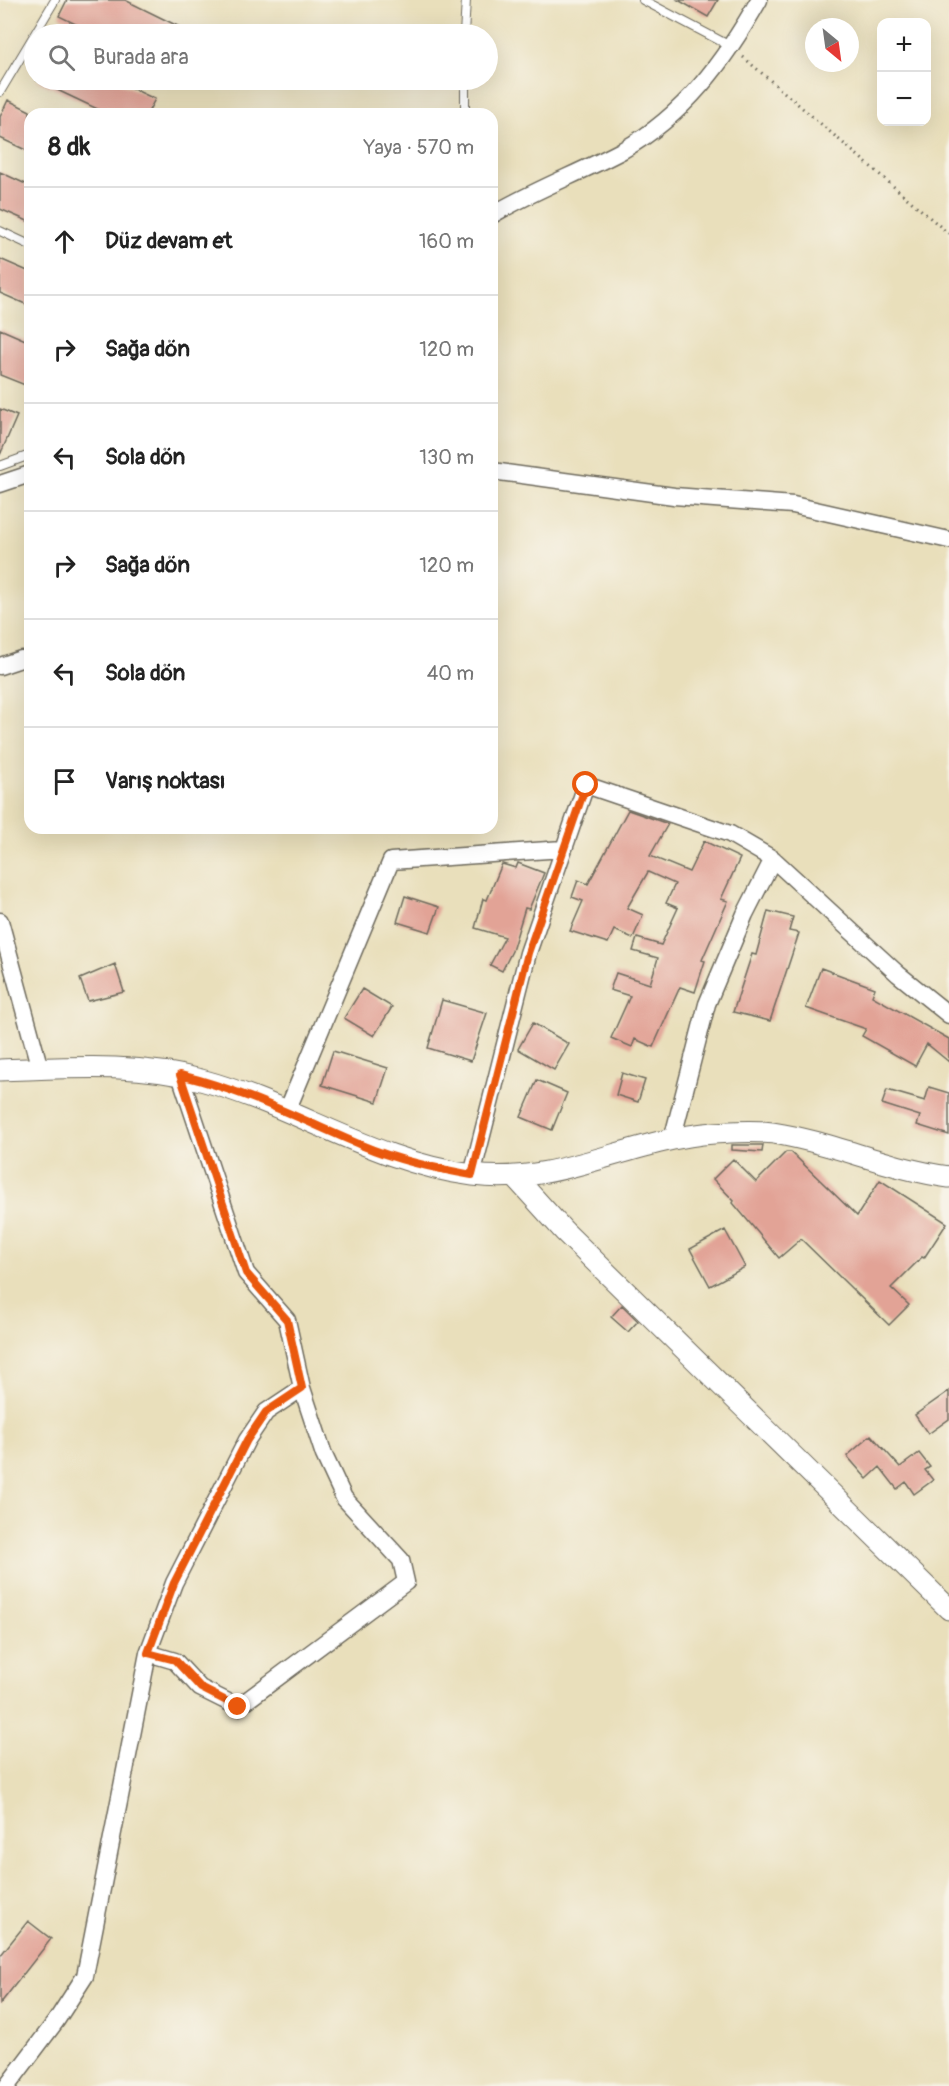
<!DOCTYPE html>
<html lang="tr">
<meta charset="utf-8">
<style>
body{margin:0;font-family:Pangolin,sans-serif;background:#f6f6f6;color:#222}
.controls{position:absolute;right:18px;top:18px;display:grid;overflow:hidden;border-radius:12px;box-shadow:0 6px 24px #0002}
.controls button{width:54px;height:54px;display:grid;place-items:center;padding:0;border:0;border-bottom:2px solid #e0e0e0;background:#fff;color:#222;font:30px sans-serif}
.compass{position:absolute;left:805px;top:18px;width:54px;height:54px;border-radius:50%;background:#fff;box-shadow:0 6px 24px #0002;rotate:151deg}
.stop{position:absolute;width:18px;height:18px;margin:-14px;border:4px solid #ea580c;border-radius:50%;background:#fff}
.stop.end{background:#ea580c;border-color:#fff;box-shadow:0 2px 6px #0008}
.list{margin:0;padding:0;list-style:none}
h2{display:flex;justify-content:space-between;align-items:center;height:78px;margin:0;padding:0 24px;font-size:26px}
h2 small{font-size:20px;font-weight:400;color:#767676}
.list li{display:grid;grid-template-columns:39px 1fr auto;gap:18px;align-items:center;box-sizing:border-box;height:108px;padding:0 24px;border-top:2px solid #e0e0e0}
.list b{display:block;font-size:22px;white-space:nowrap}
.list em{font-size:20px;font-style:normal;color:#767676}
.icon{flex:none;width:33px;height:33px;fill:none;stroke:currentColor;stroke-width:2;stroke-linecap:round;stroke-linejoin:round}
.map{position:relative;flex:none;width:949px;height:2086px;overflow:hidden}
.search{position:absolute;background:#fff;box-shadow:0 6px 24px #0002;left:24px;top:24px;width:474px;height:66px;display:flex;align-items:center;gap:15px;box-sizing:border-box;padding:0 21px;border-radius:33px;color:#767676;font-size:22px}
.panel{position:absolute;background:#fff;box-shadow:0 6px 24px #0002;left:24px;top:108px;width:474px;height:726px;border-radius:18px}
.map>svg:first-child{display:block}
.building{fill:#e2a396}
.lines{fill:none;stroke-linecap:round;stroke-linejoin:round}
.service-casing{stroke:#6e6a5d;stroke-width:10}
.minor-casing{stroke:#6e6a5d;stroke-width:19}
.tertiary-casing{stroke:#6e6a5d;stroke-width:23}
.path{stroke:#6e6a5d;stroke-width:3;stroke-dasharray:1.5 4.5;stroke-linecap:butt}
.service{stroke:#fff;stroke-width:8}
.minor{stroke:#fff;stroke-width:16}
.tertiary{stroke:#fff;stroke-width:21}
.route{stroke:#ea580c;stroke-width:8}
</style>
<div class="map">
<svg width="949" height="2086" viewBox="0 0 949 2086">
<rect width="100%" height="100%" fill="#f7f3e8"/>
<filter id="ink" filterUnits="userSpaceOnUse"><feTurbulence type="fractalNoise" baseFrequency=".0167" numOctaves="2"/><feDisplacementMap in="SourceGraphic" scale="12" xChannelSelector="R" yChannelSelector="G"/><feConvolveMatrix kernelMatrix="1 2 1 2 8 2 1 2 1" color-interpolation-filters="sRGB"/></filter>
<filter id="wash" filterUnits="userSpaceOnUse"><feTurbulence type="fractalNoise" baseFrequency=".008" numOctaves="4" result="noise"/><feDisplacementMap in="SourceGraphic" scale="24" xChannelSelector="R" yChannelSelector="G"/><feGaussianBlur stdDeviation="1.35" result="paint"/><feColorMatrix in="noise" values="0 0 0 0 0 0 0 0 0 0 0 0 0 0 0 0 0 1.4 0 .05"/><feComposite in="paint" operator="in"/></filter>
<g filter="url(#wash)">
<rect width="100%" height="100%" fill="#e9dfbb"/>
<g id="blocks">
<path class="building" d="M 67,0 L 125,0 L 194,34 L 96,34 L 59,16 Z
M 678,0 L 718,0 L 708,17 Z
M 36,80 L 114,80 L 155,99 L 147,114 L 108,114 Z
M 8,100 L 30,111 L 30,152 L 0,138 L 0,117 Z
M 0,172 L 30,186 L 30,222 L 0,209 Z
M 0,259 L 30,272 L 30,306 L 0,293 Z
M 0,329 L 30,342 L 30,387 L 0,375 Z
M 0,409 L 17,416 L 0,455 Z
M 628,810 L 668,824 L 650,856 L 689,872 L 704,841 L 740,858 L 721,899 L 728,901 L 702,960 L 705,961 L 695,992 L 680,987 L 653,1047 L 635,1039 L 632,1047 L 611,1038 L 630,996 L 610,990 L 616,973 L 650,984 L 658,958 L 633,951 L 637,938 L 661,945 L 678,908 L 666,903 L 675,884 L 648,872 L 627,908 L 643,915 L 633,938 L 614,930 L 608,943 L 570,931 L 583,901 L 572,897 L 578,880 L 588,884 Z
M 518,863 L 544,873 L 529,909 L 525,908 L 512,951 L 502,971 L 490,965 L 505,937 L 475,928 L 483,899 L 487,900 L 502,864 L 516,868 Z
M 405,896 L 439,907 L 430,932 L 397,922 Z
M 768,911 L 793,917 L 789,931 L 799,933 L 770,1021 L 733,1012 L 752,954 L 756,955 Z
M 115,964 L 124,992 L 88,1001 L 80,979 Z
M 821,968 L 875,988 L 872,996 L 949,1039 L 949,1062 L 927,1044 L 915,1066 L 862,1036 L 866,1029 L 806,1008 Z
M 362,989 L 392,1007 L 374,1036 L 344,1018 Z
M 442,1000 L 487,1013 L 471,1061 L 428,1048 Z
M 533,1023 L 569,1044 L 554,1070 L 518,1049 Z
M 333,1051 L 388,1068 L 377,1102 L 322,1085 Z
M 622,1073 L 645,1080 L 638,1102 L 616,1095 Z
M 537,1080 L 567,1093 L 552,1130 L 521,1117 Z
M 929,1087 L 949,1093 L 949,1135 L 917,1125 L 920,1116 L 882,1104 L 887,1090 L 925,1101 Z
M 732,1145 L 763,1145 L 762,1152 L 732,1150 Z
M 786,1152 L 791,1152 L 857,1216 L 880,1180 L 947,1223 L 924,1258 L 922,1257 L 891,1288 L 909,1305 L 889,1325 L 801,1239 L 779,1258 L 733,1203 L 734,1201 L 713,1179 L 733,1159 L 756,1182 Z
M 725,1230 L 745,1267 L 710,1286 L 690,1249 Z
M 622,1305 L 638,1321 L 628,1332 L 611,1317 Z
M 949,1391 L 949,1419 L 928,1434 L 915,1415 Z
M 871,1435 L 900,1467 L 919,1453 L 930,1467 L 925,1470 L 933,1480 L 914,1494 L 906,1482 L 897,1489 L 880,1467 L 867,1479 L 847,1456 Z
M 28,1921 L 51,1939 L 0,2004 L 0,1956 Z"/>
</g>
</g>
<g filter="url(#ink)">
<use href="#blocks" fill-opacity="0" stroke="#6e6a5d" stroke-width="1.5"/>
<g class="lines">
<g class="service-casing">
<path id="service" d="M 643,0 L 732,47
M 464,34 L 466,0
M 465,80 L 465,114
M 0,92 L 55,0
M 0,231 L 30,245
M 0,466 L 30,455"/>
</g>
<g class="minor-casing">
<path id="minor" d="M 492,215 C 534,190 580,173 623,150 C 685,115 725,60 759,0
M 492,471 L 674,496 L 793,505 L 949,540
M 0,484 L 30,474
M 0,666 L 21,659
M 0,921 L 40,1069
M 287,1111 L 391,861 L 563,849
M 672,1140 L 707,1004 L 745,914 L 773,859
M 472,1175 L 528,953 L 586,785 L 730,834 L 773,859 L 898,974 L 949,1015
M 148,1653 L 175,1661 L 200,1688 L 238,1707 L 406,1582 L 401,1560 L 344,1498 L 324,1455 L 302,1388
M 7,2086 L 56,2021 L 85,1976 L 148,1653 L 174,1583 L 247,1440 L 266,1412 L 302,1388 L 287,1320 L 246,1273 L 180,1075"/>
</g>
<g class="tertiary-casing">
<path id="tertiary" d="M 0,1070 C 67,1068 135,1062 201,1080 C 294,1105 376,1163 473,1175 C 558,1186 631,1139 714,1133 C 733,1132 754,1130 773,1133 C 832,1142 889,1169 949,1177
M 515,1177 L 564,1231 L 949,1609"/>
</g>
<path class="path" d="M 743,57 L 949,234"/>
<use href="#service" class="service"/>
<use href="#minor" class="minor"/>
<use href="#tertiary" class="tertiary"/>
</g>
</g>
<g class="lines" filter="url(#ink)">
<path class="route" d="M 238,1707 L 201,1688 L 175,1660 L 148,1653 L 174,1583 L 247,1440 L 266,1412 L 302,1388 L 287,1320 L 246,1273 L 180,1075 C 246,1091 300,1119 361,1145 C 396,1160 434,1168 472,1175 L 528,953 L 586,785"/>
</g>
</svg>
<div class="controls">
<button>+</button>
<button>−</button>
</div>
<svg class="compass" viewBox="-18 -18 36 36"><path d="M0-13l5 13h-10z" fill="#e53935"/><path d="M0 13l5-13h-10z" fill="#767676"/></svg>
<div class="stop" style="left:586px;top:785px"></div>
<div class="stop end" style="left:238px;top:1707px"></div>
<div class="search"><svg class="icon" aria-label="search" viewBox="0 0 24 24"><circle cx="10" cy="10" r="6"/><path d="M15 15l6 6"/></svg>Burada ara</div>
<section class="panel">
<h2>8 dk<small>Yaya · 570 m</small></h2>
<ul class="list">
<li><svg class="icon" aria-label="ahead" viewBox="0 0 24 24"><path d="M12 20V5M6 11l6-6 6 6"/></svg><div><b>Düz devam et</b></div><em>160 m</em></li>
<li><svg class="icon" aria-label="right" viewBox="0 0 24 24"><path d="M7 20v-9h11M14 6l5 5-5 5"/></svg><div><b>Sağa dön</b></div><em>120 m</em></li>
<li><svg class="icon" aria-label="left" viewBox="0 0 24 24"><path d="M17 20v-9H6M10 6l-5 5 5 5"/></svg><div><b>Sola dön</b></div><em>130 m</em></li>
<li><svg class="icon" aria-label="right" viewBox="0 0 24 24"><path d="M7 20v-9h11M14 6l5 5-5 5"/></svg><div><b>Sağa dön</b></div><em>120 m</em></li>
<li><svg class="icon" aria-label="left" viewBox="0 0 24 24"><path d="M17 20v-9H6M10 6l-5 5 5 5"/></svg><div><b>Sola dön</b></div><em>40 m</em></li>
<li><svg class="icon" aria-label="arrive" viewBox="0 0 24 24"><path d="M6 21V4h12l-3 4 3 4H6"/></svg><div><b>Varış noktası</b></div></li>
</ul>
</section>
</div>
